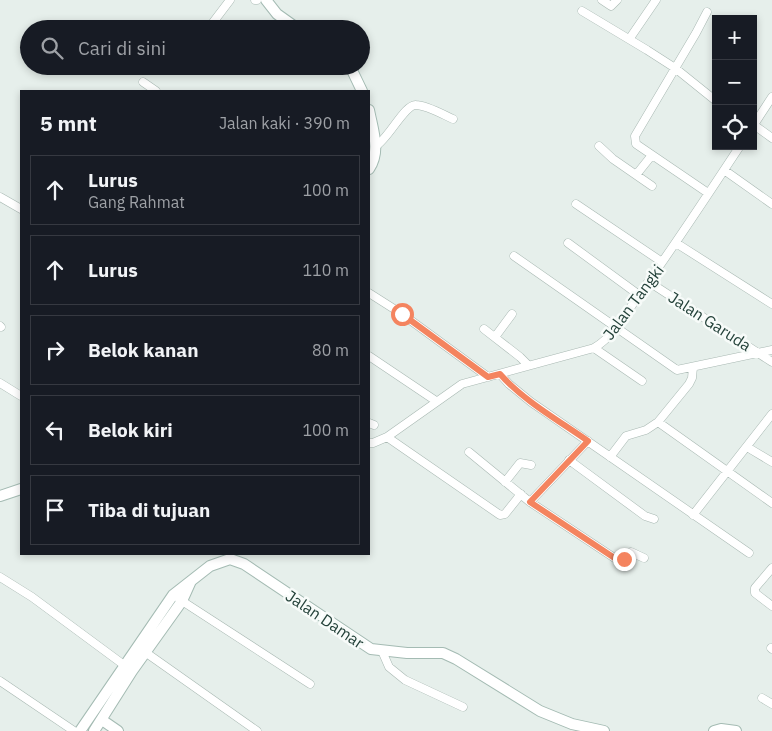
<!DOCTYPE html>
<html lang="id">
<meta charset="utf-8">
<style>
body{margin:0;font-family:"IBM Plex Sans",sans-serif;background:#242831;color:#f1f3f6}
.controls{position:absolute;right:15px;top:15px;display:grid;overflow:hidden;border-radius:0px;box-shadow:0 2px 8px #0003}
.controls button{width:45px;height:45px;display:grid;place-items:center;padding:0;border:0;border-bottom:1px solid #363941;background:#171b24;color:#f1f3f6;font:25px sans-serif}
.stop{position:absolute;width:15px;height:15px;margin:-11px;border:4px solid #f4845f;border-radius:50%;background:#fff}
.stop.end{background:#f4845f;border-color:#fff;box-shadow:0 1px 5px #0008}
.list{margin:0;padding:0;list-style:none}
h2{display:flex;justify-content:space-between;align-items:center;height:65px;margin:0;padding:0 20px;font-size:21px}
h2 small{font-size:16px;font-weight:400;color:#9ea1a6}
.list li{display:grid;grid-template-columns:32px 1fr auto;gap:15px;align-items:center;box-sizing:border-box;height:70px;margin:0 10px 10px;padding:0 10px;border:1px solid #363941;border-radius:0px}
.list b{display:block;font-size:19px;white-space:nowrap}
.list p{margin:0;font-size:16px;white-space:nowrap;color:#9ea1a6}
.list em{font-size:16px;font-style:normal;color:#9ea1a6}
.icon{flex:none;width:28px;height:28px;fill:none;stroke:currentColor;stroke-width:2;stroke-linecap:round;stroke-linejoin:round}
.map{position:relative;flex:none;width:772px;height:731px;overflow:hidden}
.search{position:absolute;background:#171b24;box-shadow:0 2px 8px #0003;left:20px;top:20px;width:350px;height:55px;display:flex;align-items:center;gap:12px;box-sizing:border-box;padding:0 18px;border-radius:28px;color:#9ea1a6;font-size:19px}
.panel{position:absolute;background:#171b24;box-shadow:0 2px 8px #0003;left:20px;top:90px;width:350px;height:465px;border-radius:0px}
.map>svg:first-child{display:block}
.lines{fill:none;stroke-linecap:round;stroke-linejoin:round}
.street-casing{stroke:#a8b8b2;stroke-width:9}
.secondary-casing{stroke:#a4bbb3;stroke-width:12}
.street{stroke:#fff;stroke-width:8}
.secondary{stroke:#fff;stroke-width:10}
.route{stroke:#f4845f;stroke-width:6}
.labels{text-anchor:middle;stroke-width:5;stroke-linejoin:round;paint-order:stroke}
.street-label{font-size:16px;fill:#24423a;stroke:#f7fbf9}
</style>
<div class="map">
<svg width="772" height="731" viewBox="0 0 772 731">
<rect width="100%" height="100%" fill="#e6efeb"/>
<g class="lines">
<g class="street-casing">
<path id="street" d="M 255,0 L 257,0
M 602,0 L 611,6 L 617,0
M 582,11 L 647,50 L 675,68 L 716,101
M 707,12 L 696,33 L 635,136 L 636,144 L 708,193
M 208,29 L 230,0
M 630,38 L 656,0
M 143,82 L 156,91
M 754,125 L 772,138
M 753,126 L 772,97
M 376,146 C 389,138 405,104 416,105 C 426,105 444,115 453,119
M 599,146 L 613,159 L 652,186
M 724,170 L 772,204
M 636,175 L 652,155
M 0,197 L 21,209
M 576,204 L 662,262
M 568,243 L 639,295
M 676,243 L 772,304
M 514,256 L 677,370 L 772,350
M 648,283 L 649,282 L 772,362
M 369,293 L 402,314 L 488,377
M 0,326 L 1,327
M 484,329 L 520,357 L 528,365
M 495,337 L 512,314
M 594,348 L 642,381
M 369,356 L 436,401
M 500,374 L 509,384 L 531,402 L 749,553
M 0,383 L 21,396
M 658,422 L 772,503
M 369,423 L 374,425
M 387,437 L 500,515 L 505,514 L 521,494
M 369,443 L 373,443 L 387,437 L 462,384 L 594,348 C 613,337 626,314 638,296 C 674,247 706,197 740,146
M 747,447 L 772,462
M 469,452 L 530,502 L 616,559 L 622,560 L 631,552 L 644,558
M 610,457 L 626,436 L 646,430 L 658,422 L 689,384 L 692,378 L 693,367
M 569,460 L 645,516 L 654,519
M 505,482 L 520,463 L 531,465
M 530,502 L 588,441
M 693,515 L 772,414
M 772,568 L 755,588 L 755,593 L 772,606
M 0,577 L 32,597 L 124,665
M 179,599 L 310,684
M 771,648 L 772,649
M 382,651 L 389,667 L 405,680 L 463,707
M 145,652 L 257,731
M 0,681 L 74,731
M 762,698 L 772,704"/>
</g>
<g class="secondary-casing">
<path id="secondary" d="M 266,0 L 277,14 L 298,29
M 350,66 L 362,91
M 369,110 C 373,131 381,151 369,169
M 0,496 L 21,489
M 102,720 L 118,731
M 80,731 L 173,595 L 210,566 L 230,559 L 244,564 L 371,649 L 407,653 L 443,653 L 456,659 L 540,711 L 572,724 L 604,731
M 94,731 L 132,671 L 182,601 L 191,581
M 714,731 L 721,729 L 736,731"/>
</g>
<use href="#street" class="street"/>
<use href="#secondary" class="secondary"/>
</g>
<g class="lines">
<path class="route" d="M 402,314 L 488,377 L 500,374 C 524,401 558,420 588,441 L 530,502 L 616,559 L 620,561 L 624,559"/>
</g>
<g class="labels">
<g class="street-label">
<text transform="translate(633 302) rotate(-53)" y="6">Jalan Tangki</text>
<text transform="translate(710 321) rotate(33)" y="6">Jalan Garuda</text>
<text transform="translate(325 619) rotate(34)" y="6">Jalan Damar</text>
</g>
</g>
</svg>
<div class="controls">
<button>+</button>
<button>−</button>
<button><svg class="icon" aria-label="locate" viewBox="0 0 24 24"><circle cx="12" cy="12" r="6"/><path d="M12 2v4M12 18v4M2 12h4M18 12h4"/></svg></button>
</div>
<div class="stop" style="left:402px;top:314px"></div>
<div class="stop end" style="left:624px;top:559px"></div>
<div class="search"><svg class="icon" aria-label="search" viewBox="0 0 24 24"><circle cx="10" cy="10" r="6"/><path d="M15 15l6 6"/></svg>Cari di sini</div>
<section class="panel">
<h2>5 mnt<small>Jalan kaki · 390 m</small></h2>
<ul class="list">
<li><svg class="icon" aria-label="ahead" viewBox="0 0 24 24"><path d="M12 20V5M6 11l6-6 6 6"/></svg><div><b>Lurus</b><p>Gang Rahmat</p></div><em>100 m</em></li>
<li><svg class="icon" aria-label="ahead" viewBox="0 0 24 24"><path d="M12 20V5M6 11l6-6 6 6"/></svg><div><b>Lurus</b></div><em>110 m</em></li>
<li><svg class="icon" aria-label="right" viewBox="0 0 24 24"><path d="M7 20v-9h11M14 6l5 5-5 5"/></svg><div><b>Belok kanan</b></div><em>80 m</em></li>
<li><svg class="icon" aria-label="left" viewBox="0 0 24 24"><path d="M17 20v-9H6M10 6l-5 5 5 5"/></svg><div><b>Belok kiri</b></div><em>100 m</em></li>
<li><svg class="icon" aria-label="arrive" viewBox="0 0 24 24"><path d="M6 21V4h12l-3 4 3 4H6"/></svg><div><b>Tiba di tujuan</b></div></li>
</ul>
</section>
</div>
